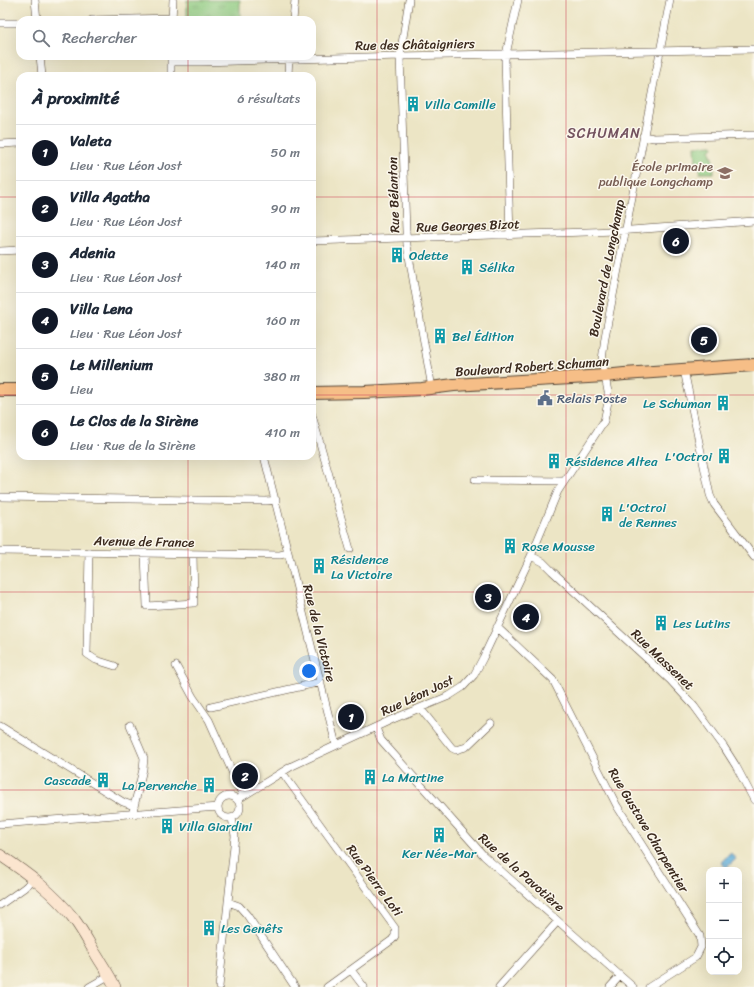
<!DOCTYPE html>
<html lang="fr">
<meta charset="utf-8">
<style>
body{margin:0;font-family:Sriracha,sans-serif;background:#f2f2f3;color:#1f2937}
.controls{position:absolute;right:12px;bottom:12px;display:grid;overflow:hidden;border-radius:8px;box-shadow:0 4px 16px #0002}
.controls button{width:36px;height:36px;display:grid;place-items:center;padding:0;border:0;border-bottom:1px solid #e0e1e3;background:#fff;color:#1f2937;font:20px sans-serif}
.you{position:absolute;left:309px;top:671px;width:14px;height:14px;margin:-10px;border:3px solid #fff;border-radius:50%;background:#1a73e8;box-shadow:0 0 0 6px #1a73e833}
.badge{display:grid;place-items:center;width:26px;height:26px;border-radius:50%;background:#111827;color:#fff;font-size:13px;font-weight:700}
.pin{position:absolute;translate:-50% -50%;border:2px solid #fff;box-shadow:0 1px 4px #0006}
.list{margin:0;padding:0;list-style:none}
h2{display:flex;justify-content:space-between;align-items:center;height:52px;margin:0;padding:0 16px;font-size:17px}
h2 small{font-size:13px;font-weight:400;color:#747a83}
.list li{display:grid;grid-template-columns:26px 1fr auto;gap:12px;align-items:center;box-sizing:border-box;height:56px;padding:0 16px;border-top:1px solid #e0e1e3}
.list b{display:block;font-size:15px;white-space:nowrap}
.list p{margin:0;font-size:13px;white-space:nowrap;color:#747a83}
.list em{font-size:13px;font-style:normal;color:#747a83}
.icon{flex:none;width:22px;height:22px;fill:none;stroke:currentColor;stroke-width:2;stroke-linecap:round;stroke-linejoin:round}
.map{position:relative;flex:none;width:754px;height:987px;overflow:hidden}
.search{position:absolute;background:#fff;box-shadow:0 4px 16px #0002;left:16px;top:16px;width:300px;height:44px;display:flex;align-items:center;gap:10px;box-sizing:border-box;padding:0 14px;border-radius:12px;color:#747a83;font-size:15px}
.panel{position:absolute;background:#fff;box-shadow:0 4px 16px #0002;left:16px;top:72px;width:300px;height:388px;border-radius:12px}
.map>svg:first-child{display:block}
.grass{fill:url(#grass-tufts);stroke:#647a4e}
.garden{fill:#8cc97e;stroke:#647a4e}
.water{fill:url(#water-waves);stroke:#4f6e7e}
.lines{fill:none;stroke-linecap:round;stroke-linejoin:round}
.minor-casing{stroke:#564637;stroke-width:8}
.secondary-casing{stroke:#564637;stroke-width:12}
.primary-casing{stroke:#564637;stroke-width:14}
.minor{stroke:#fff;stroke-width:7}
.secondary{stroke:#fbe5cf;stroke-width:11}
.primary{stroke:#f6be87;stroke-width:12}
.grid{fill:none;stroke:#d1495b;stroke-width:1;stroke-opacity:0.55}
.labels{text-anchor:middle;stroke-width:3;stroke-linejoin:round;paint-order:stroke}
.street-label{font-size:13px;fill:#3b2a1e;stroke:#fbf7ec}
.culture-label{font-size:13px;fill:#0d838f;stroke:#fbf7ec;text-anchor:start}
.education-label{font-size:13px;fill:#785e54;stroke:#fbf7ec;text-anchor:end}
.service-label{font-size:13px;fill:#4e5e75;stroke:#fbf7ec;text-anchor:start}
.neighbourhood-label{font-size:14px;letter-spacing:1px;fill:#73525f;stroke:#fbf7ec}
</style>
<div class="map">
<svg width="754" height="987" viewBox="0 0 754 987">
<defs>
<pattern id="grass-tufts" width="24" height="20" patternUnits="userSpaceOnUse"><rect width="24" height="20" fill="#8cc97e"/><path d="M3 7l-1-3M5 7V3M7 7l1-3M15 17l-1-3M17 17v-4M19 17l1-3" fill="none" stroke="#74a367"/></pattern>
<pattern id="water-waves" width="16" height="10" patternUnits="userSpaceOnUse"><rect width="16" height="10" fill="#63b1dd"/><path d="M0 5q4-4 8 0t8 0" fill="none" stroke="#5390b3"/></pattern>
</defs>
<rect width="100%" height="100%" fill="#fbf7ec"/>
<filter id="ink" filterUnits="userSpaceOnUse"><feTurbulence type="fractalNoise" baseFrequency=".025" numOctaves="2"/><feDisplacementMap in="SourceGraphic" scale="8" xChannelSelector="R" yChannelSelector="G"/><feConvolveMatrix kernelMatrix="1 2 1 2 8 2 1 2 1" color-interpolation-filters="sRGB"/></filter>
<filter id="wash" filterUnits="userSpaceOnUse"><feTurbulence type="fractalNoise" baseFrequency=".012" numOctaves="4" result="noise"/><feDisplacementMap in="SourceGraphic" scale="16" xChannelSelector="R" yChannelSelector="G"/><feGaussianBlur stdDeviation="0.9" result="paint"/><feColorMatrix in="noise" values="0 0 0 0 0 0 0 0 0 0 0 0 0 0 0 0 0 1.4 0 .05"/><feComposite in="paint" operator="in"/></filter>
<g filter="url(#wash)">
<rect width="100%" height="100%" fill="#ece5c5"/>
<path class="grass" d="M 187,0 L 240,0 L 240,20 L 187,20 Z"/>
<path class="garden" d="M 713,145 L 713,148 L 710,149 L 711,156 L 713,156 L 714,173 L 700,173 L 699,164 L 696,164 L 695,146 Z"/>
<path class="water" d="M 731,853 L 736,859 L 726,868 L 721,862 Z"/>
</g>
<g filter="url(#ink)">
<g class="lines">
<g class="minor-casing">
<path id="minor" d="M 35,0 L 37,20
M 409,0 L 400,56 L 406,231 L 407,245 L 432,388
M 92,20 L 172,18
M 172,20 L 173,0
M 293,20 L 295,0
M 0,23 L 20,23
M 40,56 L 42,76
M 171,62 L 202,62 L 400,56 L 754,49
M 171,76 L 171,56
M 288,76 L 289,56
M 643,136 L 654,138 L 754,135
M 0,144 L 20,143
M 510,236 L 505,59 L 518,0
M 312,241 L 617,231 L 754,221
M 0,251 L 20,250
M 684,370 L 710,495 L 714,504 L 754,557
M 312,415 L 350,549
M 264,456 L 336,745
M 475,480 L 564,481
M 0,497 L 266,501 L 276,500
M 0,551 L 280,555 L 288,553
M 89,552 L 87,654 L 96,660 L 115,666
M 145,553 L 147,606 L 194,603 L 193,554
M 531,556 L 543,562 L 552,571 L 670,680 L 694,706 L 724,747 L 736,766 L 754,800
M 497,627 L 553,680 L 617,806 L 700,936 L 701,947 L 696,957 L 649,987
M 176,666 L 193,697 L 209,720 L 243,796
M 211,707 L 321,682
M 420,708 L 452,748 L 456,750 L 466,747 L 491,723
M 130,725 L 144,758 L 143,769 L 133,811
M 0,726 L 123,802 L 134,806
M 376,728 L 381,740 L 484,856 L 633,987
M 282,772 L 395,928 L 395,936 L 392,940 L 327,987
M218 807a11 11 0 1 1 22 0a11 11 0 1 1-22 0Z
M 237,800 L 292,766 L 393,719 L 449,696 L 463,687 L 474,675 L 483,658 L 531,556 L 558,491 L 604,421 L 608,402 L 608,392 L 602,360 L 605,337 L 670,0
M 0,824 L 218,807
M 228,902 L 239,906 L 247,915 L 295,987
M 0,905 L 24,888 L 33,880
M 351,970 L 364,987
M 89,987 L 110,975
M 219,987 L 235,836 L 232,818
M 499,987 L 558,921
M 610,987 L 620,976"/>
</g>
<g class="secondary-casing">
<path id="secondary" d="M 0,855 C 27,873 54,893 74,919 C 83,931 89,943 97,956 C 103,966 110,976 115,987"/>
</g>
<g class="primary-casing">
<path id="primary" d="M 0,390 L 20,390
M 312,393 L 364,392 L 422,389 L 454,385 L 605,376 L 624,374 L 754,365"/>
</g>
<use href="#minor" class="minor"/>
<use href="#secondary" class="secondary"/>
<use href="#primary" class="primary"/>
</g>
</g>
<path class="grid" d="M 188,0 L 188,20M 377,0 L 377,987M 566,0 L 566,987M 188,56 L 188,76M 0,197 L 20,197M 312,197 L 754,197M 0,395 L 20,395M 312,395 L 754,395M 188,456 L 188,987M 0,592 L 754,592M 0,790 L 754,790"/>
<defs>
<g id="building-bare" transform="scale(1.2)"><path d="M-4-6H4V6H1V3H-1V6H-4ZM-2.5-4.3h1.7v1.8h-1.7ZM.8-4.3h1.7v1.8H.8ZM-2.5-1h1.7V.8h-1.7ZM.8-1h1.7V.8H.8Z" fill="#0f9aa8" stroke="#fbf7ec" stroke-width="2.5" paint-order="stroke"/></g>
<g id="school-bare" transform="scale(1.2)"><path d="M0-5L7-2L0 1L-7-2ZM-4 1L0 2.5L4 1V4Q0 6-4 4Z" fill="#8d6e63" stroke="#fbf7ec" stroke-width="2.5" paint-order="stroke"/></g>
<g id="civic-bare" transform="scale(1.2)"><path d="M-.6-6.5H3V-4.5H.6V-3L4-1V1h2V6H-6V1h2V-1L-.6-3ZM-1.2 2.5V6h2.4V2.5Z" fill="#5c6f8a" stroke="#fbf7ec" stroke-width="2.5" paint-order="stroke"/></g>
</defs>
<g fill-rule="evenodd">
<use href="#building-bare" x="413" y="104"/>
<use href="#school-bare" x="725" y="173"/>
<use href="#building-bare" x="397" y="255"/>
<use href="#building-bare" x="467" y="267"/>
<use href="#building-bare" x="440" y="336"/>
<use href="#civic-bare" x="545" y="398"/>
<use href="#building-bare" x="723" y="403"/>
<use href="#building-bare" x="724" y="456"/>
<use href="#building-bare" x="554" y="461"/>
<use href="#building-bare" x="607" y="514"/>
<use href="#building-bare" x="510" y="546"/>
<use href="#building-bare" x="319" y="566"/>
<use href="#building-bare" x="661" y="623"/>
<use href="#building-bare" x="370" y="777"/>
<use href="#building-bare" x="103" y="780"/>
<use href="#building-bare" x="209" y="785"/>
<use href="#building-bare" x="167" y="826"/>
<use href="#building-bare" x="439" y="835"/>
<use href="#building-bare" x="209" y="928"/>
</g>
<g class="labels">
<g class="street-label">
<text transform="translate(415 44) rotate(-1)" y="5">Rue des Châtaigniers</text>
<text transform="translate(393 195) rotate(-92)" y="5">Rue Bélanton</text>
<text transform="translate(468 225) rotate(-2)" y="5">Rue Georges Bizot</text>
<text transform="translate(606 268) rotate(-79)" y="5">Boulevard de Longchamp</text>
<text transform="translate(532 366) rotate(-4)" y="5">Boulevard Robert Schuman</text>
<text transform="translate(144 541) rotate(1)" y="5">Avenue de France</text>
<text transform="translate(320 633) rotate(76)" y="5">Rue de la Victoire</text>
<text transform="translate(663 659) rotate(44)" y="5">Rue Massenet</text>
<text transform="translate(417 695) rotate(-25)" y="5">Rue Léon Jost</text>
<text transform="translate(649 830) rotate(59)" y="5">Rue Gustave Charpentier</text>
<text transform="translate(522 872) rotate(42)" y="5">Rue de la Pavotière</text>
<text transform="translate(375 880) rotate(54)" y="5">Rue Pierre Loti</text>
</g>
<g class="culture-label">
<text x="425" y="109">Villa Camille</text>
<text x="409" y="260">Odette</text>
<text x="479" y="272">Sélika</text>
<text x="452" y="341">Bel Édition</text>
<text x="711" y="408" text-anchor="end">Le Schuman</text>
<text x="712" y="461" text-anchor="end">L'Octroi</text>
<text x="566" y="466">Résidence Altea</text>
<text x="619" y="512">L'Octroi<tspan x="619" dy="15">de Rennes</tspan></text>
<text x="522" y="551">Rose Mousse</text>
<text x="331" y="564">Résidence<tspan x="331" dy="15">La Victoire</tspan></text>
<text x="673" y="628">Les Lutins</text>
<text x="382" y="782">La Martine</text>
<text x="91" y="785" text-anchor="end">Cascade</text>
<text x="197" y="790" text-anchor="end">La Pervenche</text>
<text x="179" y="831">Villa Giardini</text>
<text x="439" y="858" text-anchor="middle">Ker Née-Mar</text>
<text x="221" y="933">Les Genêts</text>
</g>
<g class="education-label">
<text x="713" y="171">École primaire<tspan x="713" dy="15">publique Longchamp</tspan></text>
</g>
<g class="service-label">
<text x="557" y="403">Relais Poste</text>
</g>
<g class="neighbourhood-label">
<text x="604" y="138">SCHUMAN</text>
</g>
</g>
</svg>
<div class="controls">
<button>+</button>
<button>−</button>
<button><svg class="icon" aria-label="locate" viewBox="0 0 24 24"><circle cx="12" cy="12" r="6"/><path d="M12 2v4M12 18v4M2 12h4M18 12h4"/></svg></button>
</div>
<div class="you"></div>
<div class="pin badge" style="left:351px;top:717px">1</div>
<div class="pin badge" style="left:245px;top:776px">2</div>
<div class="pin badge" style="left:488px;top:597px">3</div>
<div class="pin badge" style="left:526px;top:617px">4</div>
<div class="pin badge" style="left:704px;top:340px">5</div>
<div class="pin badge" style="left:676px;top:241px">6</div>
<div class="search"><svg class="icon" aria-label="search" viewBox="0 0 24 24"><circle cx="10" cy="10" r="6"/><path d="M15 15l6 6"/></svg>Rechercher</div>
<section class="panel">
<h2>À proximité<small>6 résultats</small></h2>
<ul class="list">
<li><span class="badge">1</span><div><b>Valeta</b><p>Lieu · Rue Léon Jost</p></div><em>50 m</em></li>
<li><span class="badge">2</span><div><b>Villa Agatha</b><p>Lieu · Rue Léon Jost</p></div><em>90 m</em></li>
<li><span class="badge">3</span><div><b>Adenia</b><p>Lieu · Rue Léon Jost</p></div><em>140 m</em></li>
<li><span class="badge">4</span><div><b>Villa Lena</b><p>Lieu · Rue Léon Jost</p></div><em>160 m</em></li>
<li><span class="badge">5</span><div><b>Le Millenium</b><p>Lieu</p></div><em>380 m</em></li>
<li><span class="badge">6</span><div><b>Le Clos de la Sirène</b><p>Lieu · Rue de la Sirène</p></div><em>410 m</em></li>
</ul>
</section>
</div>
